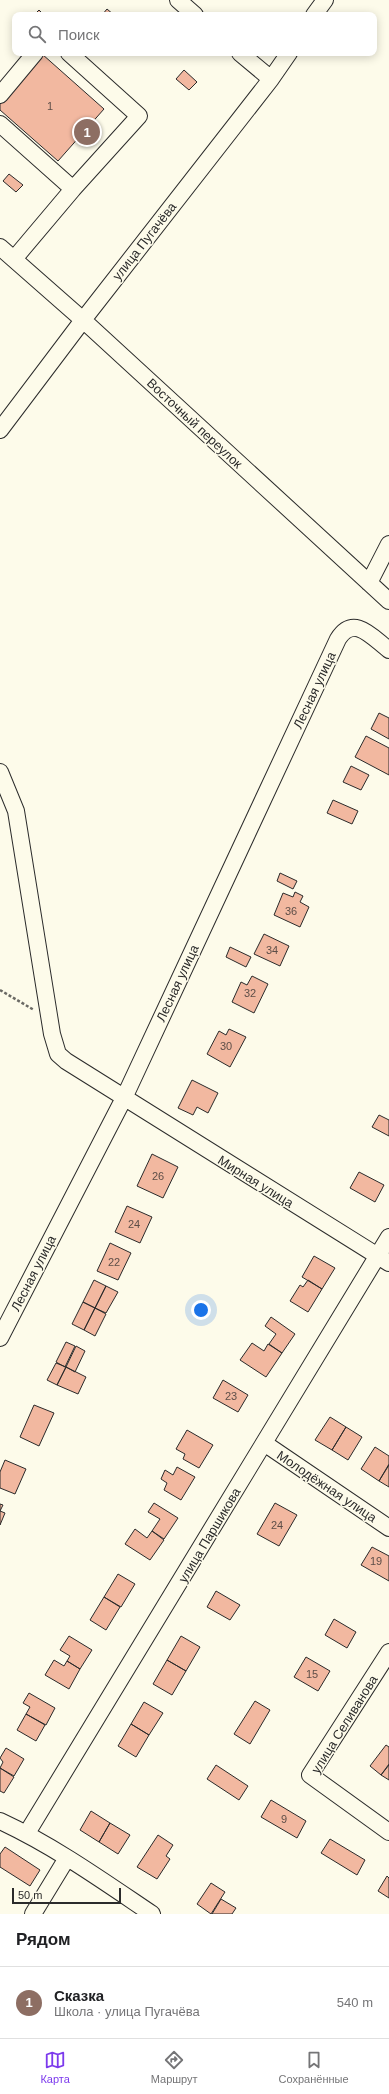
<!DOCTYPE html>
<html lang="ru">
<meta charset="utf-8">
<style>
body{margin:0;font-family:Arial,sans-serif;background:#f2f2f2;color:#202124}
.scale{position:absolute;left:12px;bottom:10px;width:109px;box-sizing:border-box;padding-left:4px;border:2px solid #2b2b2b;border-top:0;font-size:11px;line-height:14px;white-space:nowrap;color:#2b2b2b;-webkit-text-stroke:3px #fdfbea;paint-order:stroke}
.you{position:absolute;left:201px;top:1310px;width:14px;height:14px;margin:-10px;border:3px solid #fff;border-radius:50%;background:#1a73e8;box-shadow:0 0 0 6px #1a73e833}
.badge{display:grid;place-items:center;width:26px;height:26px;border-radius:50%;background:#7c3aed;color:#fff;font-size:13px;font-weight:700}
.pin{position:absolute;translate:-50% -50%;border:2px solid #fff;box-shadow:0 1px 4px #0006}
.list{margin:0;padding:0;list-style:none}
h2{display:flex;justify-content:space-between;align-items:center;height:52px;margin:0;padding:0 16px;font-size:17px}
h2 small{font-size:13px;font-weight:400;color:#757577}
.list li{display:grid;grid-template-columns:26px 1fr auto;gap:12px;align-items:center;box-sizing:border-box;height:72px;padding:0 16px;border-top:1px solid #e0e0e0}
.list b{display:block;font-size:15px;white-space:nowrap}
.list p{margin:0;font-size:13px;white-space:nowrap;color:#757577}
.list em{font-size:13px;font-style:normal;color:#757577}
.icon{flex:none;width:22px;height:22px;fill:none;stroke:currentColor;stroke-width:2;stroke-linecap:round;stroke-linejoin:round}
.map{position:relative;flex:none;width:389px;height:1914px;overflow:hidden}
.search{position:absolute;background:#fff;box-shadow:0 2px 10px #0003;left:12px;right:12px;top:12px;height:44px;display:flex;align-items:center;gap:10px;box-sizing:border-box;padding:0 14px;border-radius:8px;color:#757577;font-size:15px}
.sheet{height:124px;background:#fff}
nav{display:flex;justify-content:space-around;align-items:center;box-sizing:border-box;height:56px;border-top:1px solid #e0e0e0;background:#fff;font-size:11px;color:#757577}
nav a{display:grid;justify-items:center;gap:2px}
nav .on{color:#7c3aed}
.map>svg:first-child{display:block}
.building{fill:#f2b8a0;stroke:#2b2b2b}
.lines{fill:none;stroke-linecap:round;stroke-linejoin:round}
.minor-casing{stroke:#2b2b2b;stroke-width:18}
.path{stroke:#6a6964;stroke-width:2.5;stroke-dasharray:3 2;stroke-linecap:butt}
.minor{stroke:#fdfbea;stroke-width:16}
.labels{text-anchor:middle;stroke-width:3;stroke-linejoin:round;paint-order:stroke}
.number-label{font-size:11px;fill:#5d4e48}
.street-label{font-size:13px;fill:#2b2b2b;stroke:#fdfbea}
</style>
<div class="map">
<svg width="389" height="1914" viewBox="0 0 389 1914">
<rect width="100%" height="100%" fill="#fdfbea"/>
<path class="building" d="M 107,9 L 114,15 L 102,15 Z
M 39,10 L 44,15 L 34,15 Z
M 42,54 L 104,109 L 58,161 L 0,110 L 0,103 Z
M 184,70 L 197,82 L 189,90 L 176,79 Z
M 9,174 L 23,185 L 16,192 L 3,181 Z
M 379,713 L 389,718 L 389,739 L 371,729 Z
M 366,736 L 389,748 L 389,775 L 355,757 Z
M 351,766 L 369,775 L 361,790 L 343,782 Z
M 333,800 L 358,811 L 352,824 L 327,813 Z
M 280,873 L 297,881 L 293,889 L 277,881 Z
M 295,892 L 303,896 L 300,902 L 309,907 L 300,927 L 274,915 L 283,893 L 293,897 Z
M 264,934 L 289,946 L 280,966 L 254,954 Z
M 230,947 L 251,957 L 246,967 L 226,957 Z
M 252,976 L 268,984 L 254,1013 L 232,1002 L 241,982 L 247,985 Z
M 229,1029 L 246,1037 L 230,1067 L 207,1054 L 219,1031 L 226,1035 Z
M 192,1080 L 218,1093 L 208,1113 L 197,1107 L 193,1115 L 178,1108 Z
M 379,1115 L 389,1120 L 389,1136 L 372,1127 Z
M 152,1154 L 178,1167 L 163,1198 L 137,1186 Z
M 359,1172 L 384,1185 L 375,1202 L 350,1188 Z
M 127,1206 L 152,1217 L 140,1243 L 115,1232 Z
M 110,1243 L 131,1253 L 118,1280 L 97,1271 Z
M 314,1256 L 335,1268 L 322,1289 L 302,1277 Z
M 94,1280 L 106,1286 L 95,1308 L 83,1302 Z
M 308,1280 L 322,1289 L 308,1312 L 290,1301 L 300,1285 L 303,1287 Z
M 106,1286 L 118,1292 L 106,1313 L 95,1308 Z
M 83,1302 L 95,1308 L 84,1330 L 72,1324 Z
M 95,1308 L 106,1314 L 95,1336 L 84,1330 Z
M 271,1317 L 295,1334 L 282,1353 L 269,1344 L 276,1334 L 265,1326 Z
M 66,1342 L 75,1346 L 65,1367 L 56,1362 Z
M 252,1343 L 264,1351 L 268,1344 L 282,1353 L 266,1377 L 240,1360 Z
M 76,1346 L 85,1351 L 75,1372 L 66,1367 Z
M 56,1363 L 66,1367 L 57,1385 L 47,1380 Z
M 66,1367 L 86,1377 L 78,1394 L 57,1385 Z
M 223,1380 L 248,1395 L 238,1412 L 213,1398 Z
M 34,1405 L 54,1413 L 39,1446 L 20,1437 Z
M 330,1417 L 346,1427 L 332,1450 L 315,1440 Z
M 346,1427 L 362,1437 L 348,1460 L 332,1450 Z
M 187,1430 L 213,1445 L 199,1468 L 183,1459 L 185,1454 L 176,1449 Z
M 375,1447 L 389,1456 L 389,1464 L 379,1481 L 361,1469 Z
M 5,1460 L 26,1469 L 15,1494 L 0,1488 L 0,1472 Z
M 389,1465 L 389,1487 L 379,1481 Z
M 177,1467 L 195,1477 L 181,1500 L 164,1490 L 167,1483 L 161,1479 L 165,1470 L 173,1475 Z
M 154,1503 L 178,1518 L 164,1539 L 152,1531 L 160,1519 L 148,1512 Z
M 275,1503 L 297,1515 L 279,1546 L 257,1534 Z
M 0,1504 L 3,1505 L 0,1511 L 5,1513 L 0,1525 Z
M 135,1529 L 147,1538 L 152,1531 L 164,1540 L 150,1560 L 125,1544 Z
M 372,1547 L 389,1556 L 389,1581 L 361,1565 Z
M 118,1574 L 135,1584 L 121,1607 L 104,1597 Z
M 216,1591 L 240,1605 L 230,1620 L 207,1607 Z
M 104,1597 L 120,1607 L 106,1630 L 90,1620 Z
M 334,1619 L 356,1632 L 347,1648 L 325,1635 Z
M 69,1636 L 92,1650 L 80,1669 L 67,1661 L 70,1656 L 60,1650 Z
M 181,1636 L 200,1647 L 186,1671 L 167,1660 Z
M 306,1657 L 330,1671 L 318,1691 L 294,1677 Z
M 54,1660 L 64,1666 L 67,1661 L 80,1669 L 69,1689 L 45,1675 Z
M 167,1660 L 186,1671 L 172,1695 L 153,1684 Z
M 29,1693 L 55,1708 L 46,1725 L 26,1714 L 30,1707 L 23,1703 Z
M 255,1701 L 270,1710 L 250,1744 L 234,1734 Z
M 144,1702 L 163,1713 L 149,1735 L 131,1724 Z
M 26,1714 L 45,1725 L 36,1741 L 17,1730 Z
M 131,1724 L 149,1735 L 136,1757 L 118,1746 Z
M 386,1745 L 389,1747 L 389,1764 L 381,1775 L 370,1766 Z
M 6,1748 L 24,1759 L 14,1776 L 0,1768 L 3,1762 L 0,1758 Z
M 216,1765 L 248,1786 L 239,1800 L 207,1779 Z
M 389,1765 L 389,1780 L 381,1775 Z
M 0,1768 L 14,1777 L 4,1793 L 0,1791 Z
M 271,1800 L 306,1821 L 297,1838 L 261,1817 Z
M 91,1811 L 110,1823 L 99,1842 L 80,1830 Z
M 110,1823 L 130,1835 L 118,1854 L 99,1842 Z
M 158,1835 L 173,1845 L 166,1856 L 170,1859 L 157,1879 L 137,1867 Z
M 330,1839 L 365,1860 L 357,1875 L 321,1853 Z
M 5,1847 L 40,1870 L 30,1886 L 0,1867 L 0,1854 Z
M 387,1876 L 389,1878 L 389,1898 L 378,1891 Z
M 211,1883 L 225,1892 L 211,1914 L 197,1904 Z
M 221,1899 L 236,1908 L 232,1914 L 212,1914 Z"/>
<g class="lines">
<g class="minor-casing">
<path id="minor" d="M 178,0 L 195,15
M 314,15 L 325,0
M 240,53 L 271,79
M 0,95 L 35,53
M 0,124 L 73,189
M 0,247 L 83,320 L 389,601
M 14,259 L 73,189 L 139,116 L 69,53
M 0,430 L 83,320 L 271,79 L 289,53
M 369,583 L 389,544
M 0,772 L 16,811 L 52,1034 L 58,1054 L 66,1061 L 389,1263
M 0,1338 L 124,1098 L 338,639 C 354,614 372,637 389,650
M 264,1443 L 389,1528
M 389,1652 L 310,1775 L 389,1832
M 0,1821 C 54,1846 103,1881 152,1914
M 27,1833 L 389,1237
M 33,1914 L 67,1858"/>
</g>
<path class="path" d="M 0,990 L 34,1010"/>
<use href="#minor" class="minor"/>
</g>
<g class="labels">
<g class="number-label">
<text x="50" y="110">1</text>
<text x="291" y="915">36</text>
<text x="272" y="954">34</text>
<text x="250" y="997">32</text>
<text x="226" y="1050">30</text>
<text x="158" y="1180">26</text>
<text x="134" y="1228">24</text>
<text x="114" y="1266">22</text>
<text x="231" y="1400">23</text>
<text x="277" y="1529">24</text>
<text x="376" y="1565">19</text>
<text x="312" y="1678">15</text>
<text x="284" y="1823">9</text>
</g>
<g class="street-label">
<text transform="translate(144 241) rotate(-52)" y="5">улица Пугачёва</text>
<text transform="translate(195 423) rotate(43)" y="5">Восточный переулок</text>
<text transform="translate(314 690) rotate(-65)" y="5">Лесная улица</text>
<text transform="translate(177 983) rotate(-65)" y="5">Лесная улица</text>
<text transform="translate(256 1181) rotate(32)" y="5">Мирная улица</text>
<text transform="translate(33 1273) rotate(-63)" y="5">Лесная улица</text>
<text transform="translate(327 1486) rotate(34)" y="5">Молодёжная улица</text>
<text transform="translate(209 1535) rotate(-59)" y="5">улица Паршикова</text>
<text transform="translate(344 1724) rotate(-58)" y="5">улица Селиванова</text>
</g>
</g>
</svg>
<div class="scale">50 m</div>
<div class="you"></div>
<div class="pin badge" style="left:87px;top:132px;background:#8d6e63">1</div>
<div class="search"><svg class="icon" aria-label="search" viewBox="0 0 24 24"><circle cx="10" cy="10" r="6"/><path d="M15 15l6 6"/></svg>Поиск</div>
</div>
<section class="sheet">
<h2>Рядом<small></small></h2>
<ul class="list">
<li><span class="badge" style="background:#8d6e63">1</span><div><b>Сказка</b><p>Школа · улица Пугачёва</p></div><em>540 m</em></li>
</ul>
</section>
<nav>
<a class="on"><svg class="icon" aria-label="map" viewBox="0 0 24 24"><path d="M3 6l6-2 6 2 6-2v14l-6 2-6-2-6 2zM9 4v14M15 6v14"/></svg>Карта</a>
<a><svg class="icon" aria-label="directions" viewBox="0 0 24 24"><path d="M12 3l9 9-9 9-9-9zM9 14v-3h6M13 9l2 2-2 2"/></svg>Маршрут</a>
<a><svg class="icon" aria-label="saved" viewBox="0 0 24 24"><path d="M7 4h10v16l-5-4-5 4z"/></svg>Сохранённые</a>
</nav>
